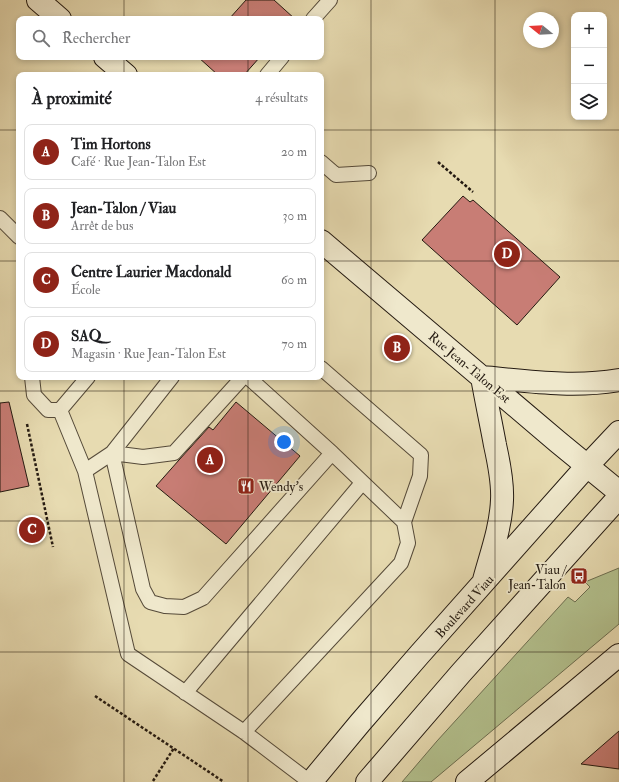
<!DOCTYPE html>
<html lang="fr">
<meta charset="utf-8">
<style>
body{margin:0;font-family:"IM FELL Double Pica",serif;background:#f2f2f2;color:#202124}
.controls{position:absolute;right:12px;top:12px;display:grid;overflow:hidden;border-radius:8px;box-shadow:0 2px 6px #0003}
.controls button{width:36px;height:36px;display:grid;place-items:center;padding:0;border:0;border-bottom:1px solid #e0e0e0;background:#fff;color:#202124;font:20px sans-serif}
.compass{position:absolute;left:523px;top:12px;width:36px;height:36px;border-radius:50%;background:#fff;box-shadow:0 2px 6px #0003;rotate:288deg}
.you{position:absolute;left:284px;top:442px;width:14px;height:14px;margin:-10px;border:3px solid #fff;border-radius:50%;background:#1a73e8;box-shadow:0 0 0 6px #1a73e833}
.badge{display:grid;place-items:center;width:26px;height:26px;border-radius:50%;background:#8f2418;color:#fff;font-size:13px;font-weight:700}
.pin{position:absolute;translate:-50% -50%;border:2px solid #fff;box-shadow:0 1px 4px #0006}
.list{margin:0;padding:0;list-style:none}
h2{display:flex;justify-content:space-between;align-items:center;height:52px;margin:0;padding:0 16px;font-size:17px}
h2 small{font-size:13px;font-weight:400;color:#757577}
.list li{display:grid;grid-template-columns:26px 1fr auto;gap:12px;align-items:center;box-sizing:border-box;height:56px;margin:0 8px 8px;padding:0 8px;border:1px solid #e0e0e0;border-radius:8px}
.list b{display:block;font-size:15px;white-space:nowrap}
.list p{margin:0;font-size:13px;white-space:nowrap;color:#757577}
.list em{font-size:13px;font-style:normal;color:#757577}
.icon{flex:none;width:22px;height:22px;fill:none;stroke:currentColor;stroke-width:2;stroke-linecap:round;stroke-linejoin:round}
.map{position:relative;flex:none;width:619px;height:782px;overflow:hidden}
.search{position:absolute;background:#fff;box-shadow:0 2px 6px #0003;left:16px;top:16px;width:308px;height:44px;display:flex;align-items:center;gap:10px;box-sizing:border-box;padding:0 14px;border-radius:8px;color:#757577;font-size:15px}
.panel{position:absolute;background:#fff;box-shadow:0 2px 6px #0003;left:16px;top:72px;width:308px;height:308px;border-radius:8px}
.map>svg:first-child{display:block}
.green{fill:#b3c18e;stroke:#6c6e50}
.building{fill:#c87d75;stroke:#241a11}
.lines{fill:none;stroke-linecap:round;stroke-linejoin:round}
.lane-casing{stroke:#554a39;stroke-width:16}
.secondary-casing{stroke:#241a11;stroke-width:24}
.path{stroke:#241a11;stroke-width:2.5;stroke-dasharray:3 2;stroke-linecap:butt}
.lane{stroke:#efe8cc;stroke-width:14}
.secondary{stroke:#efe8cc;stroke-width:22}
.grid{fill:none;stroke:#241a11;stroke-width:1;stroke-opacity:0.55}
.labels{text-anchor:middle;stroke-width:3.5;stroke-linejoin:round;paint-order:stroke}
.street-label{font-size:13px;fill:#241a11;stroke:#efe8cc}
.poi-label{font-size:13px;fill:#241a11;stroke:#efe8cc;text-anchor:start}
</style>
<div class="map">
<svg width="619" height="782" viewBox="0 0 619 782">
<rect width="100%" height="100%" fill="#e7dbb1"/>
<filter id="stains"><feTurbulence type="fractalNoise" baseFrequency=".005" numOctaves="4"/><feColorMatrix values="0 0 0 0 .2 0 0 0 0 .09 0 0 0 0 .02 0 0 0 .5 -.17"/></filter>
<radialGradient id="worn" r=".72"><stop offset=".6" stop-color="#630" stop-opacity="0"/><stop offset="1" stop-color="#630" stop-opacity=".3"/></radialGradient>
<path class="green" d="M 619,568 L 619,624 L 431,782 L 402,782 L 437,741 L 568,597 L 575,602 L 590,587 L 585,582 Z"/>
<path class="building" d="M 246,0 L 274,0 L 295,19 L 229,19 Z
M 198,57 L 260,57 L 244,75 L 218,75 Z
M 463,196 L 470,202 L 473,200 L 560,277 L 517,325 L 422,240 Z
M 9,402 L 29,486 L 0,492 L 0,403 Z
M 236,402 L 300,456 L 226,544 L 156,486 L 179,460 L 209,427 L 213,430 Z
M 619,731 L 619,769 L 581,764 Z"/>
<g class="lines">
<g class="lane-casing">
<path id="lane" d="M 313,19 L 330,0
M 267,75 L 282,57
M 321,162 L 336,175 L 369,173
M 0,218 L 19,237
M 321,368 L 421,455 L 420,476 L 404,522
M 32,377 L 34,395 L 48,410 L 60,410
M 172,377 L 112,453 L 85,471 L 128,654 L 244,732 L 310,782
M 243,377 L 174,453 L 143,457 L 112,453 L 143,589 L 150,602 L 165,606 L 184,607 L 203,598 L 332,453
M 85,471 L 60,410 L 88,377
M 185,693 L 362,483
M 244,732 L 401,563 L 408,543 L 404,522 L 332,453 L 248,377"/>
</g>
<g class="secondary-casing">
<path id="secondary" d="M 38,0 L 60,19
M 105,57 L 126,75
M 321,241 L 558,442 L 619,492
M 482,377 C 486,400 491,423 495,445 C 499,463 503,482 502,500 C 501,527 491,554 484,580
M 482,377 C 527,381 573,388 619,380
M 311,782 L 360,723 L 419,655 L 587,466 L 619,432
M 367,782 L 461,673 L 619,497
M 467,782 L 619,655"/>
</g>
<path class="path" d="M 438,162 L 473,192
M 27,424 L 53,547
M 95,696 L 224,782
M 153,781 L 174,748"/>
<use href="#lane" class="lane"/>
<use href="#secondary" class="secondary"/>
</g>
<path class="grid" d="M 124,0 L 124,19M 248,0 L 248,19M 371,0 L 371,782M 495,0 L 495,782M 124,57 L 124,75M 248,57 L 248,75M 0,130 L 19,130M 321,130 L 619,130M 0,261 L 19,261M 321,261 L 619,261M 124,377 L 124,782M 248,377 L 248,782M 0,391 L 619,391M 0,521 L 619,521M 0,652 L 619,652"/>
<defs>
<g id="restaurant-square" transform="scale(0.9)"><rect x="-9" y="-9" width="18" height="18" rx="4" fill="#8f2418" stroke="#efe8cc"/><path d="M-5-6h1v4h1v-4h1v4h1v-4h1v5L-1.5 .5V6h-2V.5L-5-1ZM5-6V6H3V1.5H1.5Q1.5-4 5-6Z" fill="#fff"/></g>
<g id="bus-square" transform="scale(0.9)"><rect x="-9" y="-9" width="18" height="18" rx="4" fill="#8f2418" stroke="#efe8cc"/><path d="M-5-6H5V4H4V6H2V4H-2V6H-4V4H-5ZM-3.5-4V0h7V-4ZM-3.5 1.2v1.5H-2V1.2ZM2 1.2v1.5H3.5V1.2Z" fill="#fff"/></g>
</defs>
<g fill-rule="evenodd">
<use href="#restaurant-square" x="246" y="486"/>
<use href="#bus-square" x="579" y="576"/>
</g>
<g class="labels">
<g class="street-label">
<text transform="translate(470 367) rotate(40)" y="5">Rue Jean-Talon Est</text>
<text transform="translate(464 606) rotate(-48)" y="5">Boulevard Viau</text>
</g>
<g class="poi-label">
<text x="259" y="491">Wendy's</text>
<text x="566" y="574" text-anchor="end">Viau /<tspan x="566" dy="15">Jean-Talon</tspan></text>
</g>
</g>
<rect width="100%" height="100%" filter="url(#stains)"/>
<rect width="100%" height="100%" fill="url(#worn)"/>
</svg>
<div class="controls">
<button>+</button>
<button>−</button>
<button><svg class="icon" aria-label="layers" viewBox="0 0 24 24"><path d="M12 4l9 5-9 5-9-5zM3 14l9 5 9-5"/></svg></button>
</div>
<svg class="compass" viewBox="-18 -18 36 36"><path d="M0-13l5 13h-10z" fill="#e53935"/><path d="M0 13l5-13h-10z" fill="#757577"/></svg>
<div class="you"></div>
<div class="pin badge" style="left:210px;top:460px">A</div>
<div class="pin badge" style="left:397px;top:348px">B</div>
<div class="pin badge" style="left:32px;top:530px">C</div>
<div class="pin badge" style="left:507px;top:254px">D</div>
<div class="search"><svg class="icon" aria-label="search" viewBox="0 0 24 24"><circle cx="10" cy="10" r="6"/><path d="M15 15l6 6"/></svg>Rechercher</div>
<section class="panel">
<h2>À proximité<small>4 résultats</small></h2>
<ul class="list">
<li><span class="badge">A</span><div><b>Tim Hortons</b><p>Café · Rue Jean-Talon Est</p></div><em>20 m</em></li>
<li><span class="badge">B</span><div><b>Jean-Talon / Viau</b><p>Arrêt de bus</p></div><em>30 m</em></li>
<li><span class="badge">C</span><div><b>Centre Laurier Macdonald</b><p>École</p></div><em>60 m</em></li>
<li><span class="badge">D</span><div><b>SAQ</b><p>Magasin · Rue Jean-Talon Est</p></div><em>70 m</em></li>
</ul>
</section>
</div>
